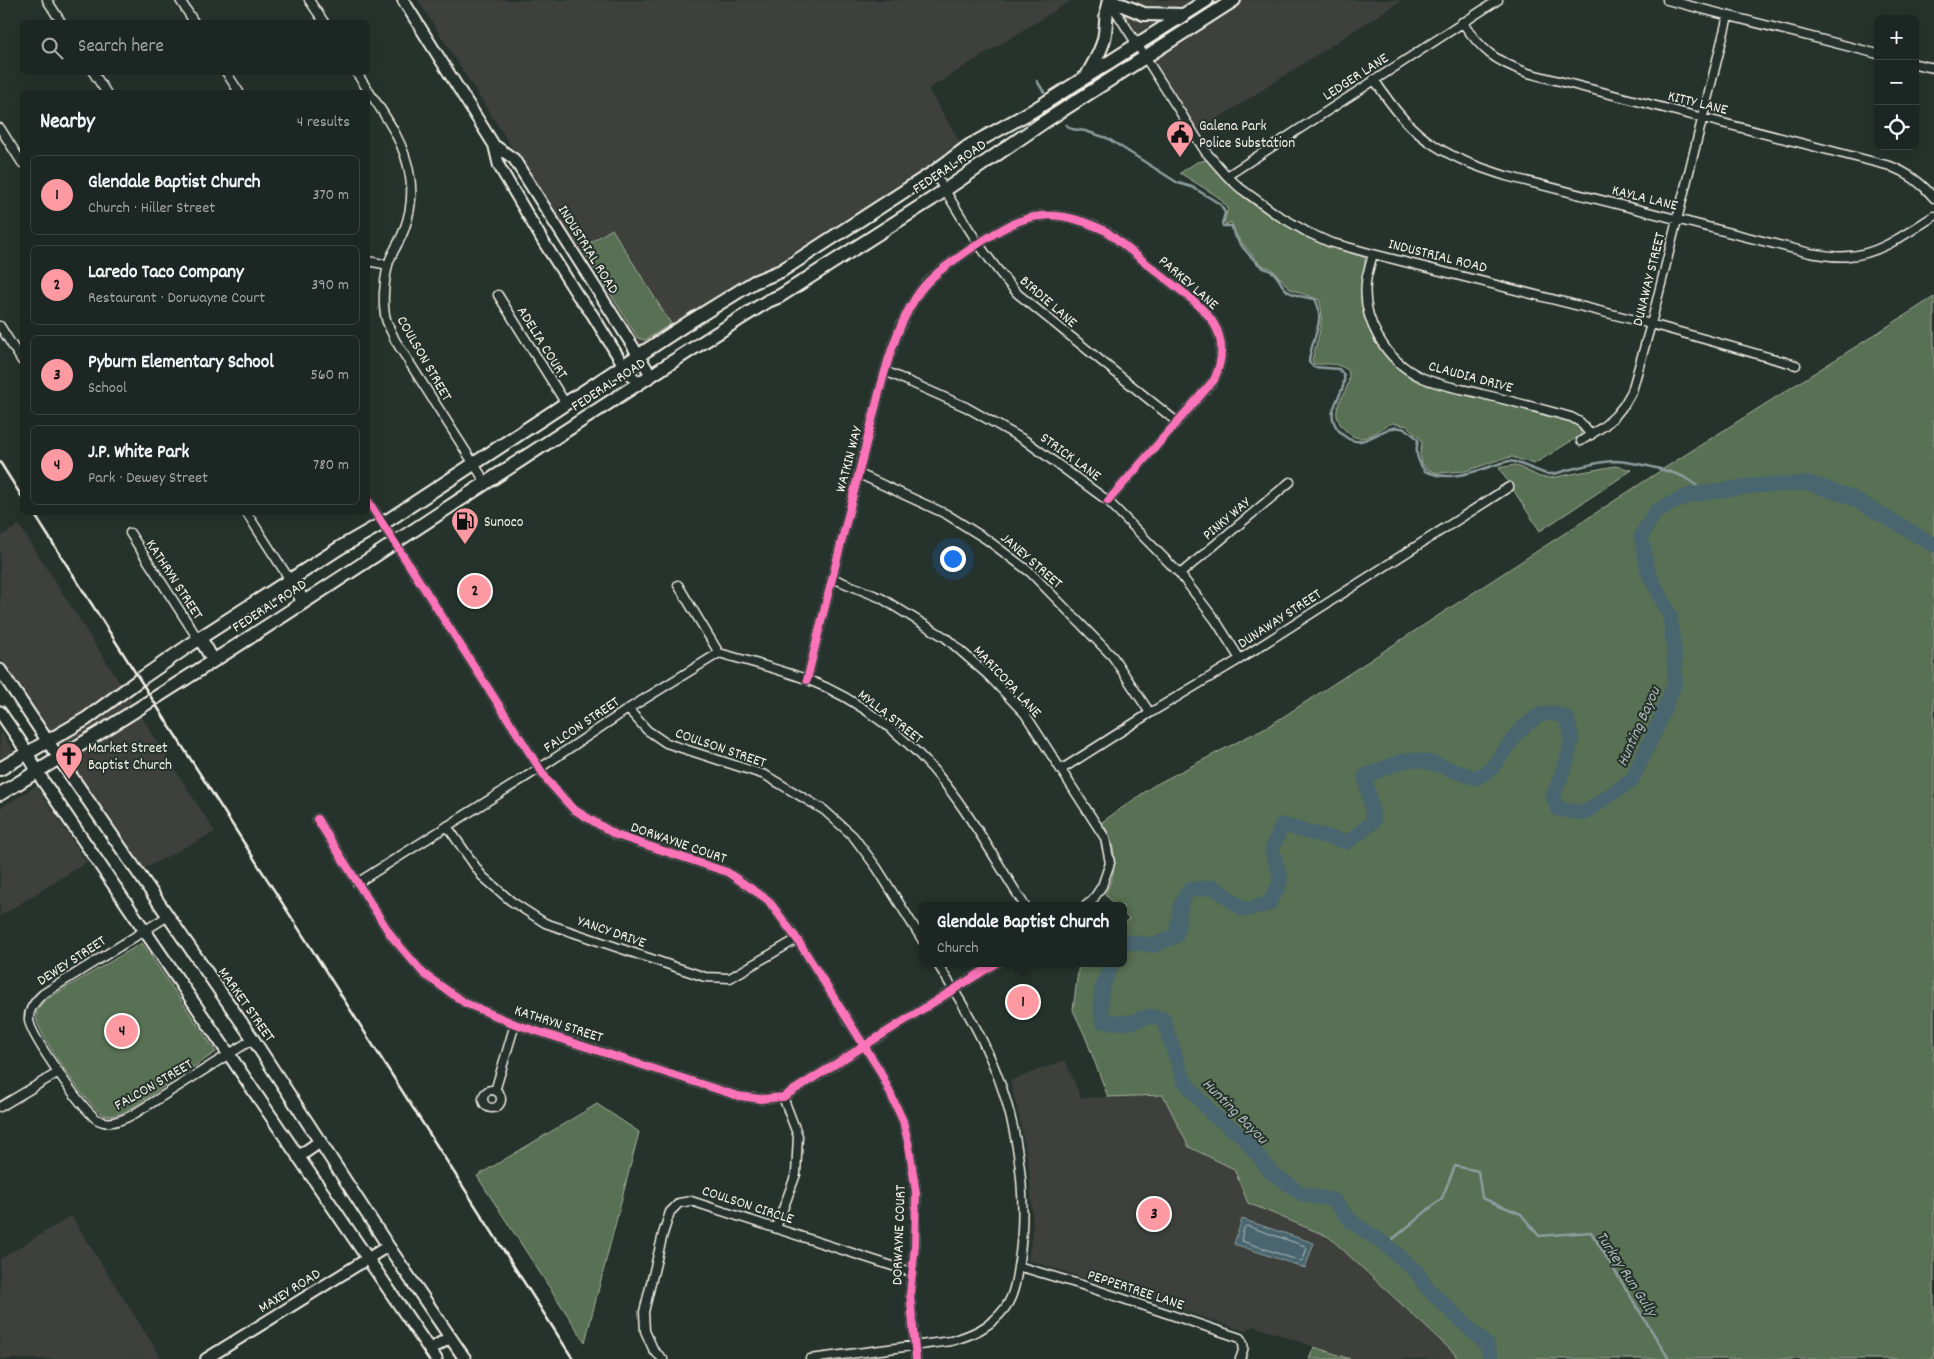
<!DOCTYPE html>
<meta charset="utf-8">
<style>
body{margin:0;font-family:Dekko,sans-serif;background:#252e2a;color:#f1f3f6}
.controls{position:absolute;right:15px;top:15px;display:grid;overflow:hidden;border-radius:8px;box-shadow:0 5px 20px #0002}
.controls button{width:45px;height:45px;display:grid;place-items:center;padding:0;border:0;border-bottom:1px solid #3a4340;background:#1c2622;color:#f1f3f6;font:25px sans-serif}
.you{position:absolute;left:952px;top:558px;width:18px;height:18px;margin:-12px;border:4px solid #fff;border-radius:50%;background:#1a73e8;box-shadow:0 0 0 8px #1a73e833}
.badge{display:grid;place-items:center;width:32px;height:32px;border-radius:50%;background:#ff9aa2;color:#111;font-size:16px;font-weight:700}
.pin{position:absolute;translate:-50% -50%;border:2px solid #fff;box-shadow:0 1px 5px #0006}
.popup{position:absolute;left:919px;top:902px;width:208px;height:65px;box-sizing:border-box;display:grid;place-content:center;border-radius:8px;background:#1c2622;filter:drop-shadow(0 1px 4px #0005);font-size:16px;white-space:nowrap;color:#a0a5a5}
.popup b{font-size:19px;color:#f1f3f6}
.popup::after{content:'';position:absolute;left:50%;top:100%;margin-left:-10px;border:10px solid transparent;border-top-color:#1c2622}
.list{margin:0;padding:0;list-style:none}
h2{display:flex;justify-content:space-between;align-items:center;height:65px;margin:0;padding:0 20px;font-size:21px}
h2 small{font-size:16px;font-weight:400;color:#a0a5a5}
.list li{display:grid;grid-template-columns:32px 1fr auto;gap:15px;align-items:center;box-sizing:border-box;height:80px;margin:0 10px 10px;padding:0 10px;border:1px solid #3a4340;border-radius:8px}
.list b{display:block;font-size:19px;white-space:nowrap}
.list p{margin:0;font-size:16px;white-space:nowrap;color:#a0a5a5}
.list em{font-size:16px;font-style:normal;color:#a0a5a5}
.icon{flex:none;width:28px;height:28px;fill:none;stroke:currentColor;stroke-width:2;stroke-linecap:round;stroke-linejoin:round}
.map{position:relative;flex:none;width:1934px;height:1359px;overflow:hidden}
.search{position:absolute;background:#1c2622;box-shadow:0 5px 20px #0002;left:20px;top:20px;width:350px;height:55px;display:flex;align-items:center;gap:12px;box-sizing:border-box;padding:0 18px;border-radius:8px;color:#a0a5a5;font-size:19px}
.panel{position:absolute;background:#1c2622;box-shadow:0 5px 20px #0002;left:20px;top:90px;width:350px;height:425px;border-radius:8px}
.map>svg:first-child{display:block}
.built{fill:#3c413b}
.green{fill:#586f53;stroke:#a6b09e}
.water{fill:#49666f;stroke:#8d9e9f}
.lines{fill:none;stroke-linecap:round;stroke-linejoin:round}
.shore{stroke:#b0b9b8;stroke-width:1}
.stream{stroke:#8d9e9f;stroke-width:2.5}
.river{stroke:#49666f;stroke-width:15}
.minor-casing{stroke:#f4f1e8;stroke-width:11}
.tertiary-casing{stroke:#f4f1e8;stroke-width:14}
.secondary-casing{stroke:#f4f1e8;stroke-width:15}
.primary-casing{stroke:#f4f1e8;stroke-width:16}
.minor{stroke:#26332d;stroke-width:8}
.tertiary{stroke:#26332d;stroke-width:10}
.secondary{stroke:#26332d;stroke-width:11}
.primary{stroke:#26332d;stroke-width:12}
.rail{stroke:#f4f1e8;stroke-width:2.5}
.cycleway-casing{stroke:#26332d;stroke-width:11}
.cycleway{stroke:#fb73b8;stroke-width:8}
.labels{text-anchor:middle;stroke-width:4;stroke-linejoin:round;paint-order:stroke}
.street-label{font-size:15px;fill:#f4f1e8;stroke:#26332d}
.poi-label{font-size:15px;fill:#f4f1e8;stroke:#26332d;text-anchor:start}
.water-label{font-size:16px;font-style:italic;fill:#b0b9b8;stroke:#26332d}
</style>
<div class="map">
<svg width="1934" height="1359" viewBox="0 0 1934 1359">
<rect width="100%" height="100%" fill="#26332d"/>
<filter id="ink" filterUnits="userSpaceOnUse"><feTurbulence type="fractalNoise" baseFrequency=".02" numOctaves="2"/><feDisplacementMap in="SourceGraphic" scale="10" xChannelSelector="R" yChannelSelector="G"/><feConvolveMatrix kernelMatrix="1 2 1 2 8 2 1 2 1" color-interpolation-filters="sRGB"/></filter>
<g filter="url(#ink)">
<path class="built" d="M 418,0 L 1072,0 L 928,89 L 963,147 L 640,349 Z
M 1101,0 L 1402,0 L 1197,132 L 1139,38 L 1129,44 Z
M 19,525 L 215,832 L 143,869 L 46,731 L 0,658 L 0,537 Z
M 0,730 L 14,752 L 0,761 Z
M 36,786 L 87,862 L 0,916 L 0,808 Z
M 1065,1060 L 1081,1098 L 1163,1095 L 1189,1147 L 1234,1169 L 1248,1203 L 1329,1237 L 1454,1353 L 1458,1359 L 1350,1359 L 1254,1326 L 1245,1331 L 1028,1260 L 1033,1226 L 1029,1168 L 1019,1116 L 1010,1081 Z
M 71,1216 L 162,1359 L 0,1359 L 0,1259 Z"/>
<path class="green" d="M 1207,160 C 1247,210 1303,239 1364,257 C 1368,265 1361,287 1362,298 C 1363,309 1366,321 1370,331 C 1378,349 1391,364 1407,375 C 1426,387 1450,391 1472,396 C 1504,404 1537,413 1569,421 L 1580,428 L 1581,435 L 1534,464 L 1512,457 L 1501,459 L 1466,471 L 1437,473 L 1427,469 L 1422,463 L 1420,454 L 1422,442 L 1420,438 L 1407,426 L 1392,423 C 1375,431 1362,448 1345,430 C 1322,406 1355,394 1348,370 C 1334,361 1327,365 1314,364 L 1312,360 C 1317,340 1326,319 1319,300 L 1290,289 L 1272,269 L 1260,264 L 1238,238 L 1231,222 L 1226,225 L 1224,222 L 1228,208 L 1217,196 L 1180,173 L 1197,162 Z
M 612,229 L 671,324 L 645,340 L 638,338 L 582,248 Z
M 1934,297 L 1934,1359 L 1458,1359 L 1454,1353 L 1329,1237 L 1248,1203 L 1234,1169 L 1189,1147 L 1163,1095 L 1108,1097 L 1085,1036 L 1073,1010 L 1079,963 L 1123,963 L 1123,925 L 1129,919 L 1123,913 L 1123,906 L 1116,906 L 1105,894 C 1119,869 1117,846 1102,822 L 1153,786 L 1272,724 L 1677,460 Z
M 1515,465 L 1540,477 L 1550,478 L 1615,466 L 1632,470 L 1540,531 L 1499,468 Z
M 142,943 L 216,1052 L 133,1107 C 124,1112 115,1118 104,1115 C 89,1109 42,1039 37,1022 C 34,1012 40,1005 47,999 Z
M 597,1104 L 639,1132 L 585,1342 L 477,1176 Z
M 1314,1347 L 1350,1359 L 1309,1359 Z"/>
<path class="water" d="M 1242,1219 L 1314,1243 L 1305,1268 L 1234,1244 Z"/>
<g class="lines">
<path class="shore" d="M 1247,1226 L 1305,1246 L 1307,1248 L 1303,1260 L 1300,1261 L 1242,1241 L 1241,1239 L 1244,1228 Z"/>
<path class="stream" d="M 1037,81 L 1044,92
M 1066,125 L 1072,129 L 1085,131 L 1107,138 L 1178,183 L 1192,187 L 1212,199 L 1221,205 L 1225,213 L 1222,224 L 1223,226 L 1232,226 C 1232,237 1252,259 1261,266 C 1265,270 1270,269 1274,273 C 1280,279 1282,288 1289,292 C 1296,296 1307,298 1315,299 C 1327,321 1310,341 1309,362 L 1314,367 L 1339,369 L 1344,375 C 1347,397 1320,409 1340,432 C 1368,463 1388,403 1418,440 C 1415,452 1417,460 1425,471 C 1454,484 1481,468 1509,461 L 1515,462 L 1546,474 L 1553,474 C 1572,469 1594,462 1614,461 C 1630,461 1663,469 1679,475 C 1689,478 1697,486 1704,493
M 1386,1245 L 1442,1198 L 1455,1166 L 1478,1171 L 1482,1198 L 1521,1214 L 1539,1236 L 1591,1232 L 1669,1359"/>
<path class="river" d="M 1123,946 L 1127,942 L 1154,945 L 1176,936 L 1181,904 L 1189,890 L 1214,887 L 1244,910 L 1269,904 L 1281,880 L 1272,850 L 1282,825 L 1348,842 L 1374,821 L 1365,776 C 1379,771 1395,762 1409,760 C 1427,758 1458,774 1477,778 L 1491,769 L 1519,731 L 1539,715 L 1554,713 L 1567,718 L 1572,739 L 1567,760 L 1553,797 L 1558,809 L 1584,813 L 1632,780 L 1656,729 L 1675,683 L 1674,650 L 1670,615 L 1648,572 L 1641,536 L 1656,511 L 1689,495 L 1752,486 L 1808,483 L 1851,497 L 1934,545
M 1112,963 L 1101,992 L 1102,1021 L 1128,1023 L 1150,1016 L 1163,1019 L 1184,1081 L 1213,1115 L 1242,1136 L 1271,1172 L 1302,1194 L 1333,1200 L 1352,1222 L 1386,1245 L 1417,1272 L 1426,1287 L 1487,1345 L 1491,1359"/>
<g class="minor-casing">
<path id="minor" d="M 47,0 L 61,22
M 180,0 L 194,22
M 309,0 L 324,22
M 1667,0 L 1878,54
M 1110,2 L 1205,151 L 1227,176 L 1240,188 L 1276,214 L 1307,232 L 1329,242 L 1373,254 L 1651,324 L 1796,365
M 1462,22 C 1482,51 1495,61 1528,73 L 1890,166 C 1908,173 1922,183 1934,198
M 1915,64 L 1934,68
M 93,72 L 106,92
M 226,72 L 239,92
M 356,72 C 377,105 405,138 410,177 C 413,195 410,214 404,230 C 400,242 391,253 388,265 C 384,281 382,304 386,319 C 388,326 392,333 395,340 L 486,483
M 1374,79 C 1389,103 1411,131 1434,145 C 1457,160 1481,168 1506,176 L 1810,253 C 1823,255 1836,258 1849,256 C 1881,254 1908,232 1934,216
M 0,128 L 22,163
M 934,172 C 960,215 984,257 1018,294 L 1177,422
M 1227,176 L 1498,0
M 1373,254 C 1371,261 1369,268 1367,276 C 1359,318 1386,362 1423,378 C 1441,386 1463,389 1482,394 C 1512,401 1541,409 1571,417 L 1580,422 L 1591,435
M 368,261 L 388,265
M 498,295 L 566,404
M 0,326 L 22,361
M 885,371 L 966,407 L 1026,441 L 1108,501 L 1180,574 L 1216,621 L 1240,659
M 1581,441 L 1604,426 L 1615,416 L 1624,405 L 1632,391 L 1651,324 L 1728,16
M 859,474 L 946,514 L 986,539 L 1030,572 L 1113,657 L 1150,713
M 368,501 L 547,780 L 573,809 L 616,835 L 727,872 L 768,900 L 797,939 L 880,1071 L 903,1121 L 909,1146 L 916,1193 L 915,1245 L 910,1294 L 916,1359
M 246,512 L 290,580
M 130,533 L 198,639
M 1180,574 L 1290,482
M 832,578 L 881,598 L 946,638 L 988,675 L 1025,714 L 1105,838 L 1110,863 L 1102,886 L 1092,901 L 1085,906
M 678,585 L 719,653 C 748,661 778,669 806,679 C 860,699 911,740 946,785 C 976,823 999,866 1025,906
M 807,680 C 826,601 846,522 866,444 C 879,396 889,339 916,297 C 928,277 948,265 966,252 C 1019,216 1044,202 1106,231 C 1126,247 1146,263 1166,279 C 1202,307 1237,329 1214,380 L 1108,501
M 628,709 L 647,730 L 666,743 L 765,775 L 824,810 L 853,836 L 877,868 L 923,941
M 1062,769 L 1150,713 L 1240,659 L 1509,487
M 317,819 L 392,937 L 424,974 L 465,1003 L 515,1024 L 738,1096 L 761,1099 L 783,1097 L 996,963
M 447,826 L 482,876 L 511,901 L 545,923 L 705,977 L 730,978 L 797,939
M 357,883 L 540,768 L 628,709 L 719,653
M 168,916 L 43,994 C 35,1001 28,1009 29,1020 C 30,1035 78,1102 91,1114 C 94,1118 99,1121 104,1122 C 114,1124 125,1119 134,1114 L 253,1039
M483 1099a9 9 0 1 1 18 0a9 9 0 1 1-18 0Z
M 495,1091 L 515,1024
M 0,1107 L 59,1072
M 776,1228 L 796,1174 L 798,1136 L 783,1097
M 1018,1266 L 1082,1285 L 1240,1338 C 1246,1345 1243,1351 1240,1359
M 663,1359 L 654,1351 L 645,1331 L 644,1312 L 663,1234 L 670,1212 L 679,1203 L 691,1201 L 911,1272
M 810,1359 L 951,1341 C 972,1335 991,1327 1005,1308 C 1015,1294 1016,1278 1019,1261 C 1029,1192 1017,1116 988,1053 C 974,1021 955,992 937,963"/>
</g>
<g class="tertiary-casing">
<path id="tertiary" d="M 403,0 L 494,145 L 499,166 L 543,241 L 578,296 L 592,314 L 624,366 L 638,384
M 494,145 L 514,159 L 651,375
M 206,1359 L 388,1246"/>
</g>
<g class="secondary-casing">
<path id="secondary" d="M 0,670 L 65,767 L 253,1039 L 388,1246 L 465,1359
M 0,712 L 20,741 L 43,781 L 436,1359
M 298,1157 L 321,1141
M 430,1350 L 450,1337"/>
</g>
<g class="primary-casing">
<path id="primary" d="M 1110,0 L 1144,14 L 1184,15
M 1087,76 C 1093,64 1101,52 1104,39 C 1107,26 1105,13 1109,0
M 290,580 L 304,602
M 200,638 L 213,660
M 0,769 L 86,719 L 139,680 L 200,638 L 341,547 L 390,519 L 691,321 L 754,282 L 781,271 L 934,172 L 969,146 L 1034,110 L 1207,0
M 0,794 C 261,637 510,462 768,301 L 780,296 L 932,199 L 1044,122 L 1234,0"/>
</g>
<use href="#minor" class="minor"/>
<use href="#tertiary" class="tertiary"/>
<use href="#secondary" class="secondary"/>
<use href="#primary" class="primary"/>
<path class="rail" d="M 0,462 L 22,497
M 33,512 L 573,1359"/>
<g class="cycleway-casing">
<path id="cycleway" d="M 368,501 L 547,780 L 573,809 L 616,835 L 727,872 L 768,900 L 797,939 L 880,1071 L 903,1121 L 909,1146 L 916,1193 L 915,1245 L 910,1294 L 916,1359
M 807,680 C 826,601 846,522 866,444 C 879,396 889,339 916,297 C 928,277 948,265 966,252 C 1019,216 1044,202 1106,231 C 1126,247 1146,263 1166,279 C 1202,307 1237,329 1214,380 L 1108,501
M 317,819 L 392,937 L 424,974 L 465,1003 L 515,1024 L 738,1096 L 761,1099 L 783,1097 L 996,963"/>
</g>
<use href="#cycleway" class="cycleway"/>
</g>
</g>
<defs>
<g id="civic-pin" transform="scale(1.4375)"><path d="M0 17L-7.5 6A9.5 9.5 0 1 1 7.5 6Z" fill="#ff9aa2" stroke="#26332d"/><path d="M-.6-6.5H3V-4.5H.6V-3L4-1V1h2V6H-6V1h2V-1L-.6-3ZM-1.2 2.5V6h2.4V2.5Z" fill="#111"/></g>
<g id="fuel-pin" transform="scale(1.4375)"><path d="M0 17L-7.5 6A9.5 9.5 0 1 1 7.5 6Z" fill="#ff9aa2" stroke="#26332d"/><path d="M-5.5-6h7V0h2V4h1.3V-2.5L3-4.5l.8-.8L6-3V5H2.5V1h-1V6h-7ZM-4.2-4.7v3.2H.2V-4.7Z" fill="#111"/></g>
<g id="church-pin" transform="scale(1.4375)"><path d="M0 17L-7.5 6A9.5 9.5 0 1 1 7.5 6Z" fill="#ff9aa2" stroke="#26332d"/><path d="M-1.2-6h2.4v3.5h3.3v2.4h-3.3V6h-2.4V-.1h-3.3v-2.4h3.3Z" fill="#111"/></g>
</defs>
<g fill-rule="evenodd">
<use href="#civic-pin" x="1180" y="134"/>
<use href="#fuel-pin" x="465" y="521"/>
<use href="#church-pin" x="69" y="756"/>
</g>
<g class="labels">
<g class="street-label">
<text transform="translate(1355 76) rotate(-33)" y="5">LEDGER LANE</text>
<text transform="translate(1698 102) rotate(14)" y="5">KITTY LANE</text>
<text transform="translate(949 166) rotate(-34)" y="5">FEDERAL ROAD</text>
<text transform="translate(1645 197) rotate(14)" y="5">KAYLA LANE</text>
<text transform="translate(589 249) rotate(58)" y="5">INDUSTRIAL ROAD</text>
<text transform="translate(1438 255) rotate(14)" y="5">INDUSTRIAL ROAD</text>
<text transform="translate(1648 279) rotate(-76)" y="5">DUNAWAY STREET</text>
<text transform="translate(1189 282) rotate(41)" y="5">PARKEY LANE</text>
<text transform="translate(1049 301) rotate(41)" y="5">BIRDIE LANE</text>
<text transform="translate(543 342) rotate(58)" y="5">ADELIA COURT</text>
<text transform="translate(425 358) rotate(60)" y="5">COULSON STREET</text>
<text transform="translate(1471 376) rotate(15)" y="5">CLAUDIA DRIVE</text>
<text transform="translate(608 384) rotate(-33)" y="5">FEDERAL ROAD</text>
<text transform="translate(1071 456) rotate(36)" y="5">STRICK LANE</text>
<text transform="translate(848 459) rotate(-75)" y="5">WATKIN WAY</text>
<text transform="translate(1226 518) rotate(-40)" y="5">PINKY WAY</text>
<text transform="translate(1032 560) rotate(41)" y="5">JANEY STREET</text>
<text transform="translate(175 579) rotate(57)" y="5">KATHRYN STREET</text>
<text transform="translate(269 605) rotate(-33)" y="5">FEDERAL ROAD</text>
<text transform="translate(1279 618) rotate(-33)" y="5">DUNAWAY STREET</text>
<text transform="translate(1008 681) rotate(47)" y="5">MARICOPA LANE</text>
<text transform="translate(891 716) rotate(38)" y="5">MYLLA STREET</text>
<text transform="translate(581 724) rotate(-34)" y="5">FALCON STREET</text>
<text transform="translate(721 747) rotate(19)" y="5">COULSON STREET</text>
<text transform="translate(679 842) rotate(19)" y="5">DORWAYNE COURT</text>
<text transform="translate(612 931) rotate(19)" y="5">YANCY DRIVE</text>
<text transform="translate(71 960) rotate(-33)" y="5">DEWEY STREET</text>
<text transform="translate(247 1004) rotate(55)" y="5">MARKET STREET</text>
<text transform="translate(559 1023) rotate(18)" y="5">KATHRYN STREET</text>
<text transform="translate(153 1084) rotate(-30)" y="5">FALCON STREET</text>
<text transform="translate(748 1204) rotate(18)" y="5">COULSON CIRCLE</text>
<text transform="translate(898 1235) rotate(-88)" y="5">DORWAYNE COURT</text>
<text transform="translate(1136 1289) rotate(18)" y="5">PEPPERTREE LANE</text>
<text transform="translate(289 1290) rotate(-32)" y="5">MAXEY ROAD</text>
</g>
<g class="poi-label">
<text x="1199" y="130">Galena Park<tspan x="1199" dy="17">Police Substation</tspan></text>
<text x="484" y="526">Sunoco</text>
<text x="88" y="752">Market Street<tspan x="88" dy="17">Baptist Church</tspan></text>
</g>
<g class="water-label">
<text transform="translate(1637 726) rotate(-66)" y="6">Hunting Bayou</text>
<text transform="translate(1236 1110) rotate(45)" y="6">Hunting Bayou</text>
<text transform="translate(1628 1273) rotate(57)" y="6">Turkey Run Gully</text>
</g>
</g>
</svg>
<div class="controls">
<button>+</button>
<button>−</button>
<button><svg class="icon" aria-label="locate" viewBox="0 0 24 24"><circle cx="12" cy="12" r="6"/><path d="M12 2v4M12 18v4M2 12h4M18 12h4"/></svg></button>
</div>
<div class="you"></div>
<div class="pin badge" style="left:1023px;top:1002px">1</div>
<div class="popup"><b>Glendale Baptist Church</b>Church</div>
<div class="pin badge" style="left:475px;top:591px">2</div>
<div class="pin badge" style="left:1154px;top:1214px">3</div>
<div class="pin badge" style="left:122px;top:1031px">4</div>
<div class="search"><svg class="icon" aria-label="search" viewBox="0 0 24 24"><circle cx="10" cy="10" r="6"/><path d="M15 15l6 6"/></svg>Search here</div>
<section class="panel">
<h2>Nearby<small>4 results</small></h2>
<ul class="list">
<li><span class="badge">1</span><div><b>Glendale Baptist Church</b><p>Church · Hiller Street</p></div><em>370 m</em></li>
<li><span class="badge">2</span><div><b>Laredo Taco Company</b><p>Restaurant · Dorwayne Court</p></div><em>390 m</em></li>
<li><span class="badge">3</span><div><b>Pyburn Elementary School</b><p>School</p></div><em>560 m</em></li>
<li><span class="badge">4</span><div><b>J.P. White Park</b><p>Park · Dewey Street</p></div><em>780 m</em></li>
</ul>
</section>
</div>
